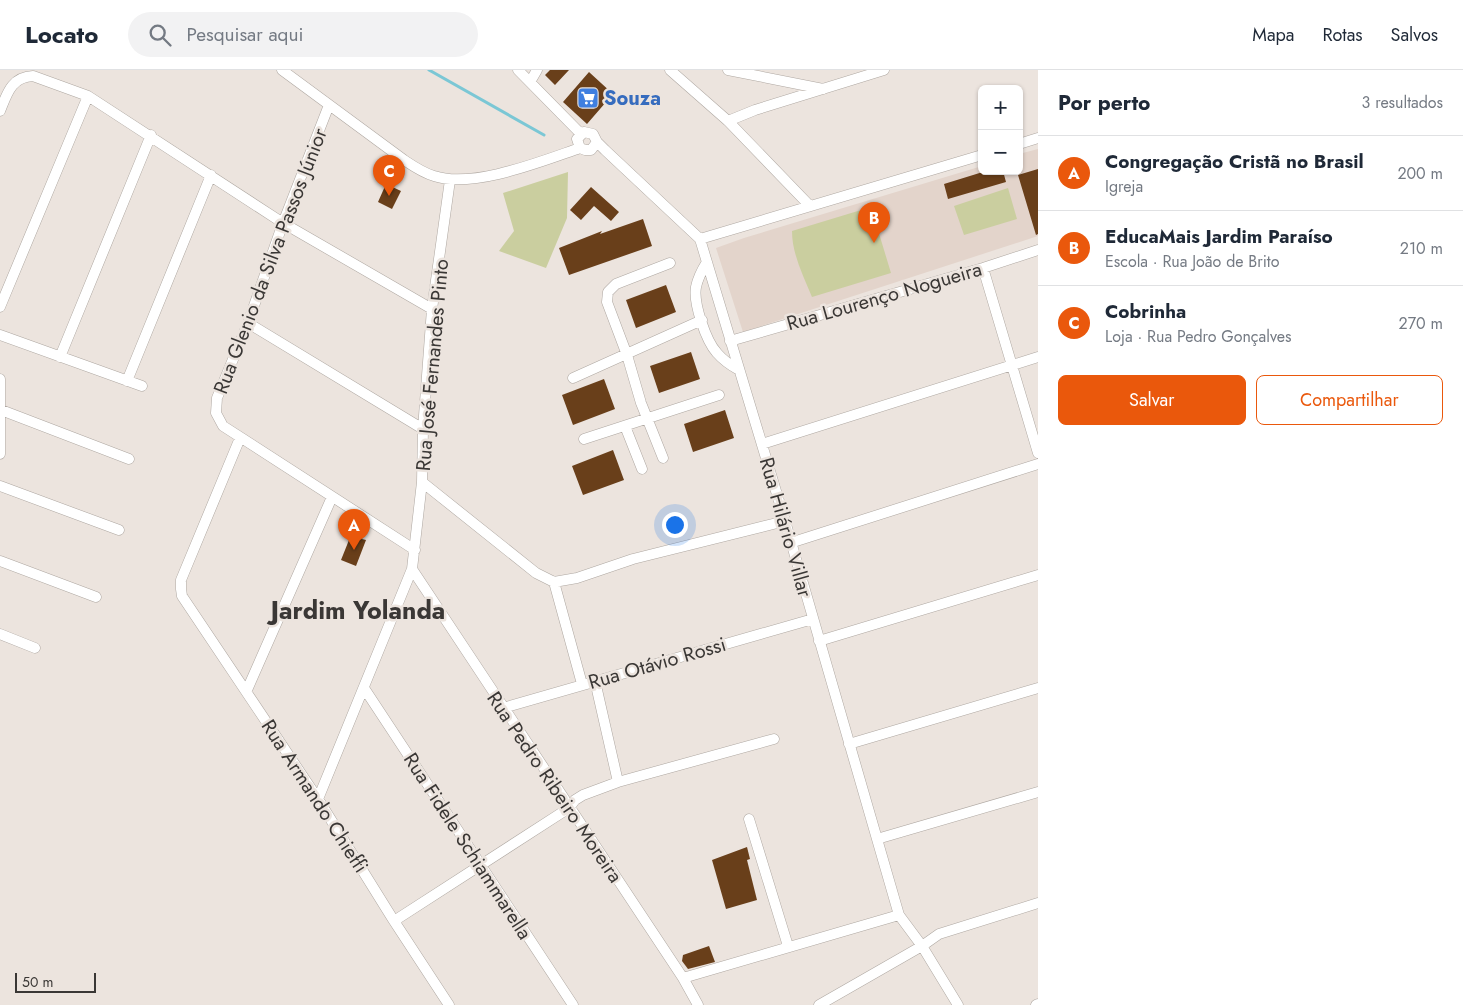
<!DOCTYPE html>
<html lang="pt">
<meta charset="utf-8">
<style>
body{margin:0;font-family:Jost,sans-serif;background:#f2f2f3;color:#1f2937}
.controls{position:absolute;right:15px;top:15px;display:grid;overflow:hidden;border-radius:8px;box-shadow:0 1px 4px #0004}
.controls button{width:45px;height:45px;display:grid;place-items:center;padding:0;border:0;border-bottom:1px solid #e0e1e3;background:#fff;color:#1f2937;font:25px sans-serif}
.scale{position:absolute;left:15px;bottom:12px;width:81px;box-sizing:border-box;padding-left:5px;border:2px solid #3a3735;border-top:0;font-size:14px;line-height:18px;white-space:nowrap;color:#3a3735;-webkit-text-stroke:4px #ece4de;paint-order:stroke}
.you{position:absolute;left:674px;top:454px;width:18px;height:18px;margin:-12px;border:4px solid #fff;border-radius:50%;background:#1a73e8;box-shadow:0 0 0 8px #1a73e833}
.badge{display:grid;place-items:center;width:32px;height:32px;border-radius:50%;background:#ea580c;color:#fff;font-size:16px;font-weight:700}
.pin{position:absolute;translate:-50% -41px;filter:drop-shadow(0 1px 2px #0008)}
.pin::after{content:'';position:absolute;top:26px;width:18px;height:15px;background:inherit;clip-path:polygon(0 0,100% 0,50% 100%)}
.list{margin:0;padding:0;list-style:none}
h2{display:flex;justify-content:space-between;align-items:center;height:65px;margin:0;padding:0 20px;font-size:21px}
h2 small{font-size:16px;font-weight:400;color:#747a83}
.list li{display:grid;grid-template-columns:32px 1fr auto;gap:15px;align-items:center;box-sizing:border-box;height:75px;padding:0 20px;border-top:1px solid #e0e1e3}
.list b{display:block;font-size:19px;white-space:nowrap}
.list p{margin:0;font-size:16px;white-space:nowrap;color:#747a83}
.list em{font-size:16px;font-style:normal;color:#747a83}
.actions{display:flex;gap:10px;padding:15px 20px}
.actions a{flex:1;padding:11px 0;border:1px solid #ea580c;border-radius:8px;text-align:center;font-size:18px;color:#ea580c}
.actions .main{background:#ea580c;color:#fff}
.icon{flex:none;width:28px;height:28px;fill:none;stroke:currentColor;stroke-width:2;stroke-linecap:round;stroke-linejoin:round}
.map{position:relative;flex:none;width:1038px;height:935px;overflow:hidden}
header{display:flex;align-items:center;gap:30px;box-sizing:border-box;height:70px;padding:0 25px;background:#fff;border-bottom:1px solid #e0e1e3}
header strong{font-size:24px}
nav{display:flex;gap:28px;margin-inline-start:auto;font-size:18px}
.search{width:350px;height:45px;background:#f2f2f3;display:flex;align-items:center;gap:12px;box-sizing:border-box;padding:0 18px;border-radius:28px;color:#747a83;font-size:19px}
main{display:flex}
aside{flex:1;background:#fff}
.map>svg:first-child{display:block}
.built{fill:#e3d4cb}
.green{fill:#cace9f}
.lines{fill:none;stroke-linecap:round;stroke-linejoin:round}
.stream{stroke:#7bc7d5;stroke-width:3}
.building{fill:#693f1a}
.minor-casing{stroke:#aea7a1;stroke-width:11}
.minor{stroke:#fff;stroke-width:10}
.labels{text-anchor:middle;stroke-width:5;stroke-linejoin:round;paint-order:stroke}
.shop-label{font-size:20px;font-weight:bold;fill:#366cbe;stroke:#ece4de;text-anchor:start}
.street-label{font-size:20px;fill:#3a3735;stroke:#ece4de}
.district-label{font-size:25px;font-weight:bold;fill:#3a3735;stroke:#ece4de}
</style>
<header>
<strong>Locato</strong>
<div class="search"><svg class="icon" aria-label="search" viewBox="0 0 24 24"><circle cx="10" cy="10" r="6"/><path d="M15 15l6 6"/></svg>Pesquisar aqui</div>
<nav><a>Mapa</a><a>Rotas</a><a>Salvos</a></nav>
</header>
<main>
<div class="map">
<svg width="1038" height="935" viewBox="0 0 1038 935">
<rect width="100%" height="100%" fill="#ece4de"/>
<path class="built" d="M 1038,79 L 1038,166 L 743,262 L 716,178 L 744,168 L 982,96 L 982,101 L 1019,101 L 1019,84 Z"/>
<path class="green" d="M 568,102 L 567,148 L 546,198 L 499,181 L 514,161 L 503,123 Z
M 1008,118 L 1017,149 L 964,165 L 954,136 Z
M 871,137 L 891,203 L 812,227 C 803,205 792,184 792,161 Z"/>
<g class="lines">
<path class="stream" d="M 429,0 L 544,65"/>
</g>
<path class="building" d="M 550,0 L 569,0 L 555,15 L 545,5 Z
M 589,2 L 613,24 L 587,54 L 563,32 Z
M 1038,99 L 1038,164 L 1036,165 L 1018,105 Z
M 986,101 L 1003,101 L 1006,112 L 948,129 L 944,114 Z
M 386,114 L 401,121 L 392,139 L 378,132 Z
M 591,117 L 619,142 L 611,151 L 594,136 L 581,150 L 570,140 Z
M 643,149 L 652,176 L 569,205 L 559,178 L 602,161 L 600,164 Z
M 666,215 L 676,242 L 636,258 L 626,230 Z
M 691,282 L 700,309 L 659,323 L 650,296 Z
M 604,309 L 615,339 L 573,355 L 562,325 Z
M 725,340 L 734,368 L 693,382 L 684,354 Z
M 613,380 L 624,410 L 583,425 L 572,396 Z
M 355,464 L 363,467 L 362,469 L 366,470 L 356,496 L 341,490 L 351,465 L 354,466 Z
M 747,777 L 750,789 L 747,790 L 757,830 L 726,839 L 712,790 Z
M 709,876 L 715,892 L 688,899 L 682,891 L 683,885 Z"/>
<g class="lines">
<g class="minor-casing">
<path id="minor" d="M 282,0 L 404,90 C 413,96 423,103 434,106 C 473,119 542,91 580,78
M 518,0 L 581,64
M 670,0 L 728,51 L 810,136
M 728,0 L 823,19
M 530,12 L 537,0
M 329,35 L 283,153 L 248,253 L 217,328 L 216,343 L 223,356 L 415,480
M 0,41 C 7,24 11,7 33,6 L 88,26 L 283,153 L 432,239
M 728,51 L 755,40 L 884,0
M 597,72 L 591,80 L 585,80 L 580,78 L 577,69 L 584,62 L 593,64 L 597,72 L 605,80 L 700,169 L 785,451 L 899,845 L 922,876 L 958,935
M 1019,74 L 1038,68
M 700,169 L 982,85
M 707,192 C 702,200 698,207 696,217 C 693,233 706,271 717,283 C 723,290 730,295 739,300
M 983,198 L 1038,383
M 0,237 L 88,26
M 248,253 L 423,359
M 0,265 L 142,316
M 730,271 L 983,198 L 1038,180
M 60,287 L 151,65
M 573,308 L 702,250
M 0,309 L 0,384
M 127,311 L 211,105
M 1,340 L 129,389
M 625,356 L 642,399
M 240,368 L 181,510 L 181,519 L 182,526 L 318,729 L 394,851 L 449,935
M 584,369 L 719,325
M 762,374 L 1038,287
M 663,388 L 641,333 L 627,285 L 607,232 L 608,222 L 616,214 L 670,193
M 422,412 L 536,503 L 554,512 L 577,508 L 633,489 L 785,451
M 0,416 L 119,460
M 790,473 L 1038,394
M 0,491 L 96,527
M 412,499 L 683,908 L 698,935
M 554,512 L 582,614
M 0,564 L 35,578
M 819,571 L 1038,505
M 595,611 L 618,712
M 364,618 L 573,935
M 247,620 L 332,427
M 503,638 L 813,549
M 849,674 L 1038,618
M 318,729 L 412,499 L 422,412 L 423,359 L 432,239 L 450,110
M 749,749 L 788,876
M 877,769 L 1038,722
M 394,851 L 569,738 L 575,730 L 583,725 L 618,712 L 774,669
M 683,908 L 899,845
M 819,935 L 922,876 L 939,864 L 1038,833
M 1036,935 L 1038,934"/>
</g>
<use href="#minor" class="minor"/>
</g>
<defs>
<g id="supermarket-square" transform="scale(1.125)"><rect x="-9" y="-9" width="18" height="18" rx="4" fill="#3f7fe0" stroke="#ece4de"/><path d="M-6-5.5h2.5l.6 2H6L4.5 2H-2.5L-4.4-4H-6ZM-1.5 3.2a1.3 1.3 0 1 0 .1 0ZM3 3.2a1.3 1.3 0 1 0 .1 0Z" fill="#fff"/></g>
</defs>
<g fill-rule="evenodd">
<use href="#supermarket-square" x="588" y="28"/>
</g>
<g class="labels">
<g class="shop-label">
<text x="604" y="35">Souza</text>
</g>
<g class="street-label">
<text transform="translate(270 191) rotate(-69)" y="7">Rua Glenio da Silva Passos Júnior</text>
<text transform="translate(884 226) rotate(-16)" y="7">Rua Lourenço Nogueira</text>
<text transform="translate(432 295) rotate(-85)" y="7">Rua José Fernandes Pinto</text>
<text transform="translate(786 457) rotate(74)" y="7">Rua Hilário Villar</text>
<text transform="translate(657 593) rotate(-16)" y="7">Rua Otávio Rossi</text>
<text transform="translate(555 717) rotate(56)" y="7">Rua Pedro Ribeiro Moreira</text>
<text transform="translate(315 726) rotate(57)" y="7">Rua Armando Chieffi</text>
<text transform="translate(468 776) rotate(57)" y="7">Rua Fidele Schiammarella</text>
</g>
<g class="district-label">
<text x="358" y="549">Jardim Yolanda</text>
</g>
</g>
</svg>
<div class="controls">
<button>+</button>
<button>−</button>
</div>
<div class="scale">50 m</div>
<div class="you"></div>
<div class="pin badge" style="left:354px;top:480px">A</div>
<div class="pin badge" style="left:874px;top:173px">B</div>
<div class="pin badge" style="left:389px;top:126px">C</div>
</div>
<aside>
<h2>Por perto<small>3 resultados</small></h2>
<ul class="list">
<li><span class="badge">A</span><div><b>Congregação Cristã no Brasil</b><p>Igreja</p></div><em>200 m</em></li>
<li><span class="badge">B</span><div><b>EducaMais Jardim Paraíso</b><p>Escola · Rua João de Brito</p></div><em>210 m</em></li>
<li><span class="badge">C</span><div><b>Cobrinha</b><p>Loja · Rua Pedro Gonçalves</p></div><em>270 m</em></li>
</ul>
<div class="actions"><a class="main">Salvar</a><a>Compartilhar</a></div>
</aside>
</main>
